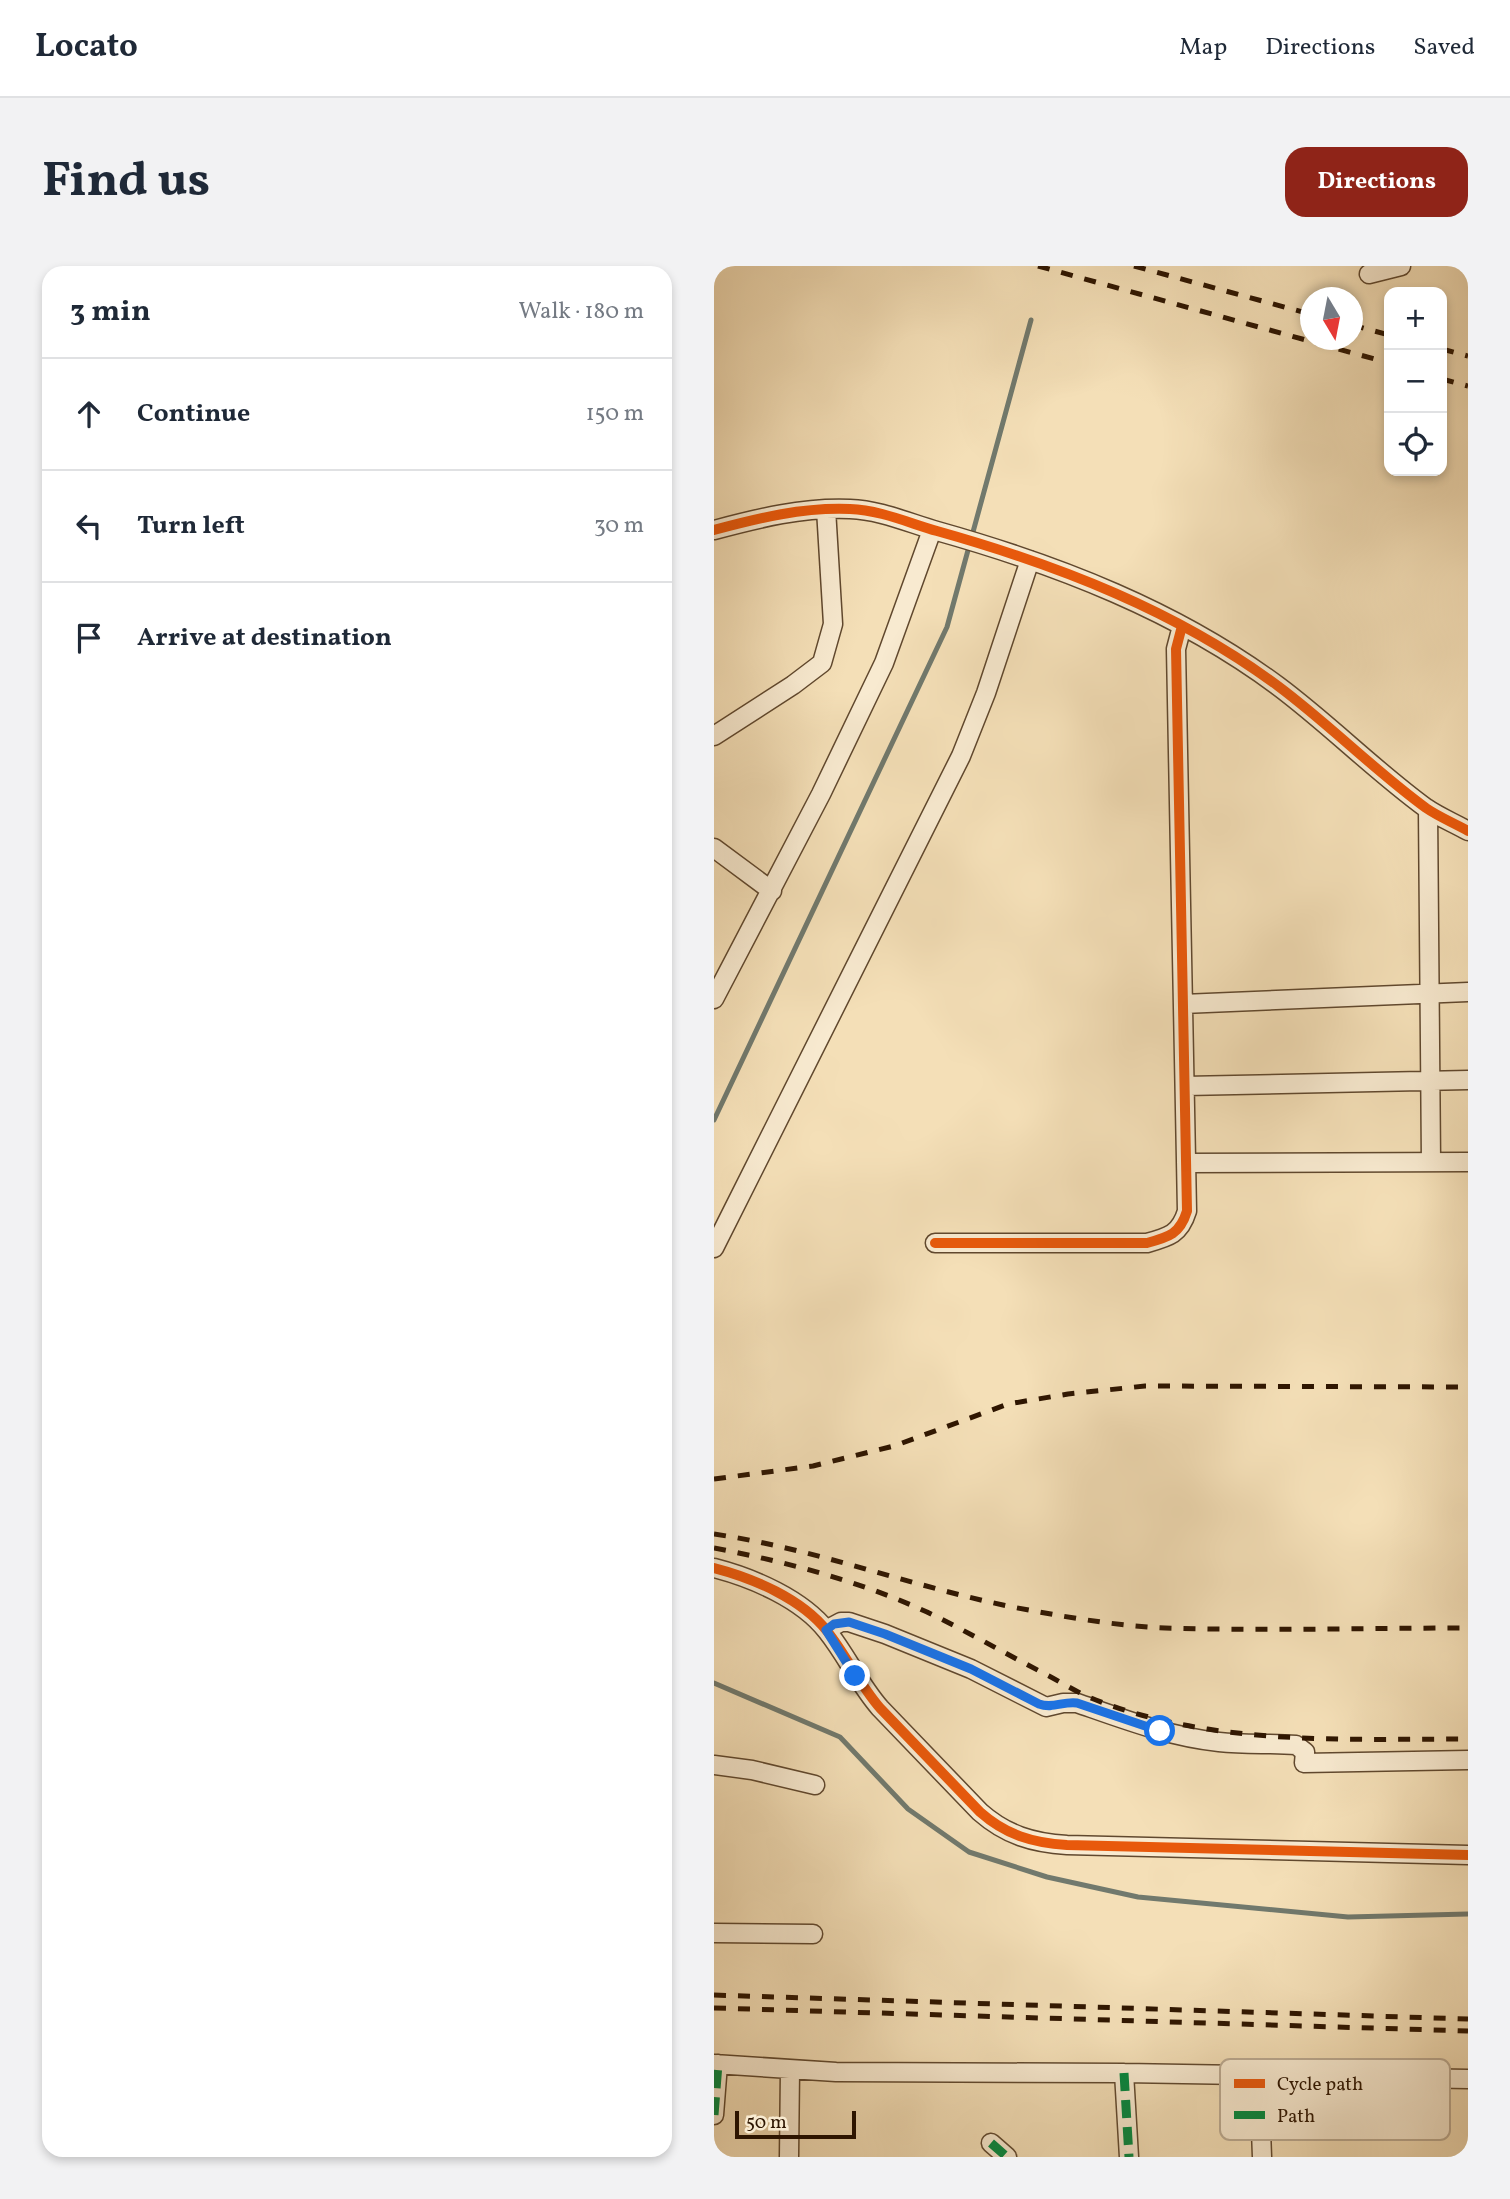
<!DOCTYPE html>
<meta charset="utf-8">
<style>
body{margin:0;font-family:Vollkorn,serif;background:#f2f2f3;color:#1f2937}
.controls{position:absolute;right:21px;top:21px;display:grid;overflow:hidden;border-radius:14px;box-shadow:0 4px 10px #0003}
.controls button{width:63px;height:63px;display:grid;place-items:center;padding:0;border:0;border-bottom:2px solid #e0e1e3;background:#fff;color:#1f2937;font:35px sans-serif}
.compass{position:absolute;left:586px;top:21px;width:63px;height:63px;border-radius:50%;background:#fff;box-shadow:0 4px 10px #0003;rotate:170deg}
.scale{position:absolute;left:21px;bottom:18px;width:121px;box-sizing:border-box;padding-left:7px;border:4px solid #2e1500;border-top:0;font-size:19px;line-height:24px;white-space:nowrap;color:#2e1500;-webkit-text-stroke:5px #f8ead0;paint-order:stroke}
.stop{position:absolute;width:21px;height:21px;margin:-16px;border:5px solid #1a73e8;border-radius:50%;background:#fff}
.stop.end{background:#1a73e8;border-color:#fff;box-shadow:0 2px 7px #0008}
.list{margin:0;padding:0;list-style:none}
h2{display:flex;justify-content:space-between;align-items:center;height:91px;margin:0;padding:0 28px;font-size:30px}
h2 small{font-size:23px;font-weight:400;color:#747a83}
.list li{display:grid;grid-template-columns:46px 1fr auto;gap:21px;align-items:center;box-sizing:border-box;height:112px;padding:0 28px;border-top:2px solid #e0e1e3}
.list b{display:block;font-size:26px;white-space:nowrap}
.list em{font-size:23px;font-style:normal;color:#747a83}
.icon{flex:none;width:38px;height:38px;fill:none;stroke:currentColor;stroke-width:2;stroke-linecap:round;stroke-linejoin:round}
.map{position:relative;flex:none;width:754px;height:1891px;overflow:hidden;border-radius:21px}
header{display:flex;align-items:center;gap:42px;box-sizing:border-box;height:98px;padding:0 35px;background:#fff;border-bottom:2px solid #e0e1e3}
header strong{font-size:33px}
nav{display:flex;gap:38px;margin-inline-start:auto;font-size:24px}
.intro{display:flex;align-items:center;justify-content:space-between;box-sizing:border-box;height:168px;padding:0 42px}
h1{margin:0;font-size:49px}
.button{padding:18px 32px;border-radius:21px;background:#8f2418;color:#fff;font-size:24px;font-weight:700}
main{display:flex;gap:42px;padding:0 42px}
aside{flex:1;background:#fff;border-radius:21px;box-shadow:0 4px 10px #0003}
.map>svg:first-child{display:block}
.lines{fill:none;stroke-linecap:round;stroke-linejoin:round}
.stream{stroke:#71796d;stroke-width:5}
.minor-casing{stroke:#60482e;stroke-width:21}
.minor{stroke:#f8ead0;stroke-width:18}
.rail{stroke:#2e1500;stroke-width:5;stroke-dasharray:12 12;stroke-linecap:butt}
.quiet{stroke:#00873e;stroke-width:9;stroke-dasharray:18 9;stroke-linecap:butt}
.cycleway-casing{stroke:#f8ead0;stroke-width:15}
.cycleway{stroke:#e8590c;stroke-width:10}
.route{stroke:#1a73e8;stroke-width:9}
.key{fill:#f8ead0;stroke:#bbaa92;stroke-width:2}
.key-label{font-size:19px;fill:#2e1500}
</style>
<header>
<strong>Locato</strong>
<nav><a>Map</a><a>Directions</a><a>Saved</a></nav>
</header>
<div class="intro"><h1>Find us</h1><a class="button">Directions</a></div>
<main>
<aside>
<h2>3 min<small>Walk · 180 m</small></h2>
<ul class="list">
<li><svg class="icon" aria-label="ahead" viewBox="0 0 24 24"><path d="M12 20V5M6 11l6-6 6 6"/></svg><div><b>Continue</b></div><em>150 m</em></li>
<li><svg class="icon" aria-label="left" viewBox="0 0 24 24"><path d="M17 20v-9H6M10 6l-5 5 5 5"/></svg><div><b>Turn left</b></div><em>30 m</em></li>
<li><svg class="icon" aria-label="arrive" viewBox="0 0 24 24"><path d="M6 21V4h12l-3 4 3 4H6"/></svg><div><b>Arrive at destination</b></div></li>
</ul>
</aside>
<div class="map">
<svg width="754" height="1891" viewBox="0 0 754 1891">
<rect width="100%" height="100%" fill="#f4dfb7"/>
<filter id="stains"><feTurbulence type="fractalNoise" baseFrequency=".00286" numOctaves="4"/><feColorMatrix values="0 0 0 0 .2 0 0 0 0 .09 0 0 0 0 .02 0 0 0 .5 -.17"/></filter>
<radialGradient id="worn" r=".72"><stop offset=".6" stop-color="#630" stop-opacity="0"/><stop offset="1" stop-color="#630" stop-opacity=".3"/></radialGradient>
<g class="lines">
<path class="stream" d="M 0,854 L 233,361 L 317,54
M 0,1417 L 126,1471 L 194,1543 L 255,1586 L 333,1611 L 424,1631 L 634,1651 L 754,1648"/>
<g class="minor-casing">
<path id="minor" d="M 655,8 L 687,0
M 0,264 C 45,252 89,241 136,243 C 166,244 195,257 223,265 C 344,299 463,345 564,420 C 615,458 660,504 712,542 C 725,551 740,557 754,565
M 0,470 L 79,419 L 108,397 L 119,358 L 112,243
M 714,543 L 717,896
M 0,582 L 58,625
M 0,733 L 107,528 L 170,397 L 218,264
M 469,738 L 754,726
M 471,820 L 754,814
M 472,897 L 754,896
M 221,977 L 433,977 C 455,971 466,968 473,945 L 462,383 L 468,360
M 0,982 L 247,490 L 272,427 L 316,294
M 0,1302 C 39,1312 88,1333 113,1365 C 133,1390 145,1418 166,1442 L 266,1546 C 292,1569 319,1577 353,1579 L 754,1589
M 112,1364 L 127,1356 L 135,1356 L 171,1368 L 257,1403 L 332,1441 L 349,1437 L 363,1437 C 409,1453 456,1471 505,1476 C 531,1479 556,1477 582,1479 L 591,1486 L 590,1497 L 754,1494
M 0,1499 L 38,1504 L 101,1519
M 0,1667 L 99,1668
M 0,1798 L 122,1806 L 410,1807 L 754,1813
M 410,1807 L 415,1891
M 545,1810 L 548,1891
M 0,1849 L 4,1798
M 277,1877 L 293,1891
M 75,1891 L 76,1804"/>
</g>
<use href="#minor" class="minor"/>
<path class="rail" d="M 324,0 L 675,97
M 420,0 L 596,48
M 638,59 L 675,69
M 728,83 L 754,90
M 728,113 L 754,120
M 0,1213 L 99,1200 L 180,1180 L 294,1138 L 354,1128 L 431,1120 L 754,1121
M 0,1268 C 109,1284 211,1326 320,1345 C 363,1353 407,1360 451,1362 C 552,1365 653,1362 754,1362
M 0,1282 C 73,1296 145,1315 213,1346 C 254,1366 294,1389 335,1410 C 350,1418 366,1428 382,1434 C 501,1480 629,1473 754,1473
M 0,1729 L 754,1753
M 0,1742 L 754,1765"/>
<path class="quiet" d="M 410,1807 L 415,1891
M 0,1849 L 4,1798
M 277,1877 L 293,1891"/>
<g class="cycleway-casing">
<path id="cycleway" d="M 0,264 C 45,252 89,241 136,243 C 166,244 195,257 223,265 C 344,299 463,345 564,420 C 615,458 660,504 712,542 C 725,551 740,557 754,565
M 221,977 L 433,977 C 455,971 466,968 473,945 L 462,383 L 468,360
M 0,1302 C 39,1312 88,1333 113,1365 C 133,1390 145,1418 166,1442 L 266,1546 C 292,1569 319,1577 353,1579 L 754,1589"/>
</g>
<use href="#cycleway" class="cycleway"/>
</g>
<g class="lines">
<path class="route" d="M 141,1410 L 112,1364 L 120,1358 L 135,1356 L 171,1368 L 257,1403 L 325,1438 C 339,1443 349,1435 363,1437 L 446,1465"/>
</g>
<rect x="506" y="1793" width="230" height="81" rx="10" class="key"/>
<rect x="520" y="1813" width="31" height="9" fill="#e8590c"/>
<rect x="520" y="1845" width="31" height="8" fill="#00873e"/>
<g class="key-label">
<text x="563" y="1824">Cycle path</text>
<text x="563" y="1856">Path</text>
</g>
<rect width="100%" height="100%" filter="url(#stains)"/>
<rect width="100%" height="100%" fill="url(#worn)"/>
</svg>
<div class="controls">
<button>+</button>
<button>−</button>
<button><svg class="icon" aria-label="locate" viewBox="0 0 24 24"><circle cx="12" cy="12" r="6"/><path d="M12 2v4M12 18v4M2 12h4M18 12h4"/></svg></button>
</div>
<svg class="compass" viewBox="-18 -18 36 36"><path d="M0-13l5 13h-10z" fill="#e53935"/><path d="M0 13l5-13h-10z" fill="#747a83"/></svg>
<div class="scale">50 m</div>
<div class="stop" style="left:446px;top:1465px"></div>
<div class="stop end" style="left:141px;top:1410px"></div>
</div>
</main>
